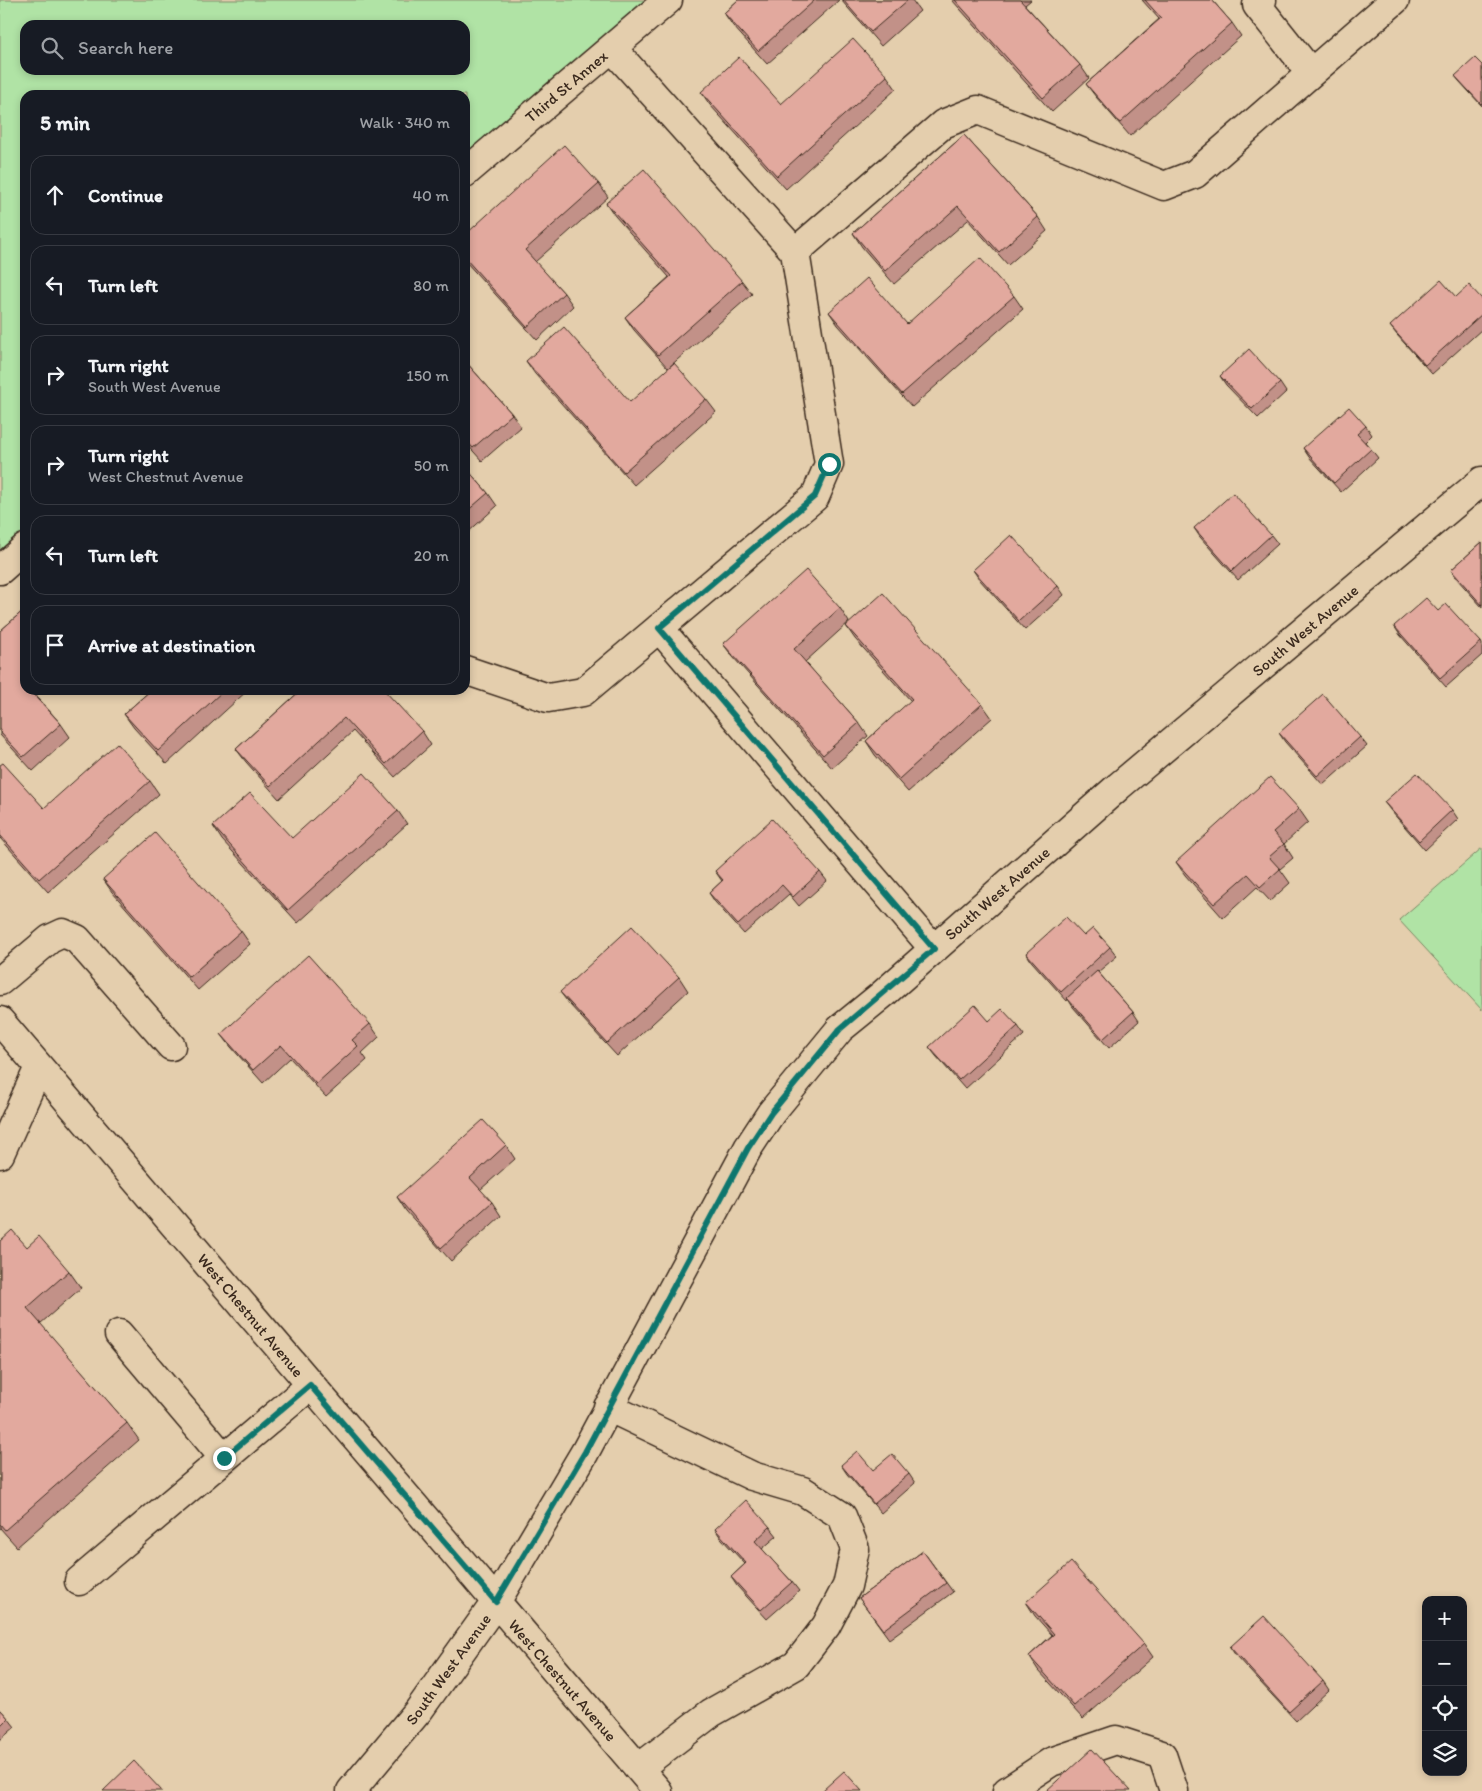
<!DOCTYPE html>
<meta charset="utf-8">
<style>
body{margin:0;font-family:Itim,sans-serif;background:#242831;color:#f1f3f6}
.controls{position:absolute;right:15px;bottom:15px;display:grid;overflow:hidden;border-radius:10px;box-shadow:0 2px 8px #0003}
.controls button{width:45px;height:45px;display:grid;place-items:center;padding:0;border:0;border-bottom:1px solid #363941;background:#171b24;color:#f1f3f6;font:25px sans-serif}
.stop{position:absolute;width:15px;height:15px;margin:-11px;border:4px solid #0f766e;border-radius:50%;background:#fff}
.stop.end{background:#0f766e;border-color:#fff;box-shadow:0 1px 5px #0008}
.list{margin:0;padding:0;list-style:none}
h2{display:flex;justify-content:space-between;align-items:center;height:65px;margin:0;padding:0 20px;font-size:21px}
h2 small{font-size:16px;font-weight:400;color:#9ea1a6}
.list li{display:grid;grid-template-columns:32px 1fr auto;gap:15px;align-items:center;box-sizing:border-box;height:80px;margin:0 10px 10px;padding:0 10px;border:1px solid #363941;border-radius:15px}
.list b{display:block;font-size:19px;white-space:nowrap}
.list p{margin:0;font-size:16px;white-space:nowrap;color:#9ea1a6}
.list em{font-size:16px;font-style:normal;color:#9ea1a6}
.icon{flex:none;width:28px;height:28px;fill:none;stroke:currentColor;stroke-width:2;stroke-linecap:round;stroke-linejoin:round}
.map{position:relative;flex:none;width:1482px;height:1791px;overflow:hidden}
.search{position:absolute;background:#171b24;box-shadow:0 2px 8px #0003;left:20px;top:20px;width:450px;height:55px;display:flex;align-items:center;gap:12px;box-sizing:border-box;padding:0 18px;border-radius:15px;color:#9ea1a6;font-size:19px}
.panel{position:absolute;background:#171b24;box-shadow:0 2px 8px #0003;left:20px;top:90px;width:450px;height:605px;border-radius:15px}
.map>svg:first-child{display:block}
.green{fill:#b0e3a5;stroke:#768662;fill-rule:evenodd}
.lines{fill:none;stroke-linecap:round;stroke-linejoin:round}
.minor-casing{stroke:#3b2a1e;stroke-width:31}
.minor{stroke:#e4cead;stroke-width:28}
.wall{fill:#c29188;stroke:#3b2a1e}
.building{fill:#e2a99e;stroke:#3b2a1e}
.route{stroke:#0f766e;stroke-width:6}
.labels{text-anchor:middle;stroke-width:5;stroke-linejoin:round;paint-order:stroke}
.street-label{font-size:16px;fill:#3b2a1e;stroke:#e4cead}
</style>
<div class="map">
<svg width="1482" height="1791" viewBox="0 0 1482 1791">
<rect width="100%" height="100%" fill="#e4cead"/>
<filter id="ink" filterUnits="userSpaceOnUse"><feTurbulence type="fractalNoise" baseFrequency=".02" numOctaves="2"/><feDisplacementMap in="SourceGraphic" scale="10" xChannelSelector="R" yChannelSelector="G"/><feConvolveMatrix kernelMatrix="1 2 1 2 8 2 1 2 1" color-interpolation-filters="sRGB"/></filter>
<g filter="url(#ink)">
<path class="green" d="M 0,0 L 663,0 L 465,170 L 465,95 L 25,95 L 25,547 L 0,569 ZM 25,25 L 465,25 L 465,70 L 25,70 Z
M 1482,848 L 1482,1010 L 1399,920 Z"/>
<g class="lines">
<g class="minor-casing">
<path id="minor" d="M 1262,0 L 1257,5 L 1311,73
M 612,48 L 795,252 L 943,124 L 978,110 L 1164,186 L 1195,174 L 1395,0
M 465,173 L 668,0
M 0,570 L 25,548
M 659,628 L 934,949
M 465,670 L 548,698 L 583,692 L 815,497 L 829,464 L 795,252
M 0,981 L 50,939 L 63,933 L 77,939 L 171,1046
M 0,1021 L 658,1791
M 0,1154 L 39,1067
M 119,1334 L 224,1458
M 608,1407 L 752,1476 L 803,1491 L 842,1516 L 855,1549 L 847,1586 L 826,1626 L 796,1665 L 711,1713 L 639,1768
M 79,1581 L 311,1385
M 351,1791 L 419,1710 L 496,1602 L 585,1452 L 748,1148 L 771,1113 L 840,1029 L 883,994 L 1119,786 L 1482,481
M 1007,1791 L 1051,1762 L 1116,1740 L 1162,1755 L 1174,1791"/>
</g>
<use href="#minor" class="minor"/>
</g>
<path class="wall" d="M 738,0 L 839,0 L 767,64 L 733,26 L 724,13 Z
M 841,0 L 912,0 L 920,11 L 881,46 Z
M 952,0 L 1031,0 L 1025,5 L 1080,65 L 1089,78 L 1052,112 Z
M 1142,0 L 1212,0 L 1232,23 L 1241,36 L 1130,136 L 1096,97 L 1086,84 L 1159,19 Z
M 1482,65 L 1482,106 L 1459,81 L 1455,76 Z
M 887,76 L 896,89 L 786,189 L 710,105 L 701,92 L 781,104 Z
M 964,135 L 1038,217 L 1047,231 L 1008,265 L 968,220 L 894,284 L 862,247 L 853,233 Z
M 599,184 L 608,197 L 535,262 L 564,293 L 573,306 L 537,340 L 465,261 L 465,235 Z
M 606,203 L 742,281 L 752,294 L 668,368 L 634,330 L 625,317 L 669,277 L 615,216 Z
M 1014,296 L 1023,309 L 912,407 L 838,325 L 829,312 L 907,324 Z
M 1456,297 L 1482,299 L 1482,329 L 1432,374 L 1397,335 L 1390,326 Z
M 465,361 L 512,414 L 521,427 L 482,461 L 465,442 Z
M 526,361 L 630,402 L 706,399 L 716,412 L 634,485 L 535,374 Z
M 1220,376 L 1280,383 L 1286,392 L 1258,418 L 1226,385 Z
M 1366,426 L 1372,435 L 1365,442 L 1371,449 L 1378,458 L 1341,492 L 1309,457 L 1303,448 Z
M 465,467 L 488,493 L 497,506 L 465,535 Z
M 1194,528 L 1271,535 L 1278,544 L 1238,580 L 1200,537 Z
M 1482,542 L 1482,607 L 1457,579 L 1451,570 Z
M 973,570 L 1058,586 L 1064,595 L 1025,630 L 979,579 Z
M 840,608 L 849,622 L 805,662 L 859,723 L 868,736 L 832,768 L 733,657 L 723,644 Z
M 25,609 L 25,690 L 35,690 L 33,692 L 61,724 L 70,737 L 33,771 L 0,735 L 0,631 Z
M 1438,611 L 1481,642 L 1482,644 L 1482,655 L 1446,687 L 1400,635 L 1394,626 Z
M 846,626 L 982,704 L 992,718 L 908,792 L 875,755 L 866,741 L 911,701 L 855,639 Z
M 151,690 L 248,690 L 167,764 L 134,728 L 124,714 Z
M 301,690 L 422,731 L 431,745 L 395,777 L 353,731 L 279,799 L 246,762 L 236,749 Z
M 1279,733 L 1360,737 L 1367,746 L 1323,785 L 1285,742 Z
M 0,765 L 44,808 L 150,781 L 159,794 L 48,892 L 0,838 Z
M 1384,802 L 1452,810 L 1458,819 L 1425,850 L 1391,811 Z
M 1299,809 L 1308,822 L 1284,844 L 1293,858 L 1280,869 L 1290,883 L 1270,901 L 1257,887 L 1223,918 L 1185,875 L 1176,862 Z
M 398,811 L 407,824 L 298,923 L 222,840 L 213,826 L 292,838 Z
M 715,871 L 820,872 L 827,881 L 799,906 L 789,894 L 744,934 L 715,902 L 709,893 L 722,881 Z
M 103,879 L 241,931 L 250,944 L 198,990 L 112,892 Z
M 1110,947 L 1117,956 L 1098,972 L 1133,1012 L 1139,1021 L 1109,1048 L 1073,1007 L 1068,999 L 1067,1001 L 1032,962 L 1026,953 Z
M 679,977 L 688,991 L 617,1056 L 570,1005 L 560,992 Z
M 989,1021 L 1018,1026 L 1024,1035 L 965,1089 L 936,1056 L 929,1047 Z
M 370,1024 L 379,1037 L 362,1053 L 367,1060 L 326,1097 L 290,1058 L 263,1083 L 231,1047 L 221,1034 Z
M 506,1145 L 515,1159 L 480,1190 L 492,1202 L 501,1216 L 451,1261 L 406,1211 L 397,1197 Z
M 0,1241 L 27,1247 L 69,1271 L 81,1288 L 40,1324 L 127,1423 L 139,1440 L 17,1547 L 0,1528 Z
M 841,1465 L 873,1470 L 909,1474 L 915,1483 L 881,1513 L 847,1474 Z
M 770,1527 L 777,1536 L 762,1549 L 792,1582 L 799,1591 L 767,1619 L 737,1586 L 731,1577 L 745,1564 L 721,1538 L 715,1529 Z
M 923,1551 L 953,1592 L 889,1639 L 859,1598 Z
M 1026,1602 L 1144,1644 L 1153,1657 L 1083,1719 L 1038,1670 L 1029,1656 L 1052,1635 L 1035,1616 Z
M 1230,1647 L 1323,1681 L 1329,1690 L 1296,1721 L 1236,1656 Z
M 0,1709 L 8,1718 L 15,1727 L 0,1740 Z"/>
<path class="building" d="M 738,0 L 815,0 L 758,51 L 724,13 Z
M 843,0 L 908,0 L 871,32 Z
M 955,0 L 1020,0 L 1080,65 L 1043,98 Z
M 1145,0 L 1212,0 L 1232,23 L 1120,123 L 1086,84 L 1161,18 Z
M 853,39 L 887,76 L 777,176 L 701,92 L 739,57 L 781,104 Z
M 1475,58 L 1482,65 L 1482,103 L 1481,104 L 1455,76 Z
M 964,135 L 1038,217 L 999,252 L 958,206 L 885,271 L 853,233 Z
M 564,145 L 599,184 L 525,250 L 564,293 L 527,327 L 465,258 L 465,235 Z
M 644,169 L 742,281 L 658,355 L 625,317 L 671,276 L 606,203 Z
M 980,258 L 1014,296 L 902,394 L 829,312 L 867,278 L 907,324 Z
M 1441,280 L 1456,297 L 1469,285 L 1482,299 L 1482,314 L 1425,365 L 1390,326 Z
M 564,327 L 630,402 L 674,363 L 706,399 L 624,472 L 526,361 Z
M 1249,349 L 1280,383 L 1252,409 L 1220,376 Z
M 465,361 L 512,414 L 473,448 L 465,439 Z
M 1349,407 L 1366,426 L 1357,434 L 1371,449 L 1334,483 L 1303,448 Z
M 465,467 L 488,493 L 465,513 Z
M 1233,493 L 1271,535 L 1232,571 L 1194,528 Z
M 1011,535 L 1058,586 L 1019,621 L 973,570 Z
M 1482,542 L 1482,605 L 1451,570 Z
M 806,570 L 840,608 L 794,649 L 859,723 L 823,755 L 723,644 Z
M 883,593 L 982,704 L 899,779 L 866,741 L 912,699 L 846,626 Z
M 1426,598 L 1438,611 L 1446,604 L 1481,642 L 1440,678 L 1394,626 Z
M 25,609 L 25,678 L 22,680 L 25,684 L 25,690 L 30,690 L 61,724 L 23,757 L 0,732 L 0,631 Z
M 151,690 L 224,690 L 158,751 L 124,714 Z
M 301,690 L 384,690 L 422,731 L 386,764 L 344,718 L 270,786 L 236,749 Z
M 1323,694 L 1360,737 L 1317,776 L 1279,733 Z
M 117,743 L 150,781 L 39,879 L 0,835 L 0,765 L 3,763 L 44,808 Z
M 364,773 L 398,811 L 288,910 L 213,826 L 250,793 L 292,838 Z
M 1417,773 L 1452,810 L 1419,841 L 1384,802 Z
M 1270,777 L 1299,809 L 1273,832 L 1284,844 L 1269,857 L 1280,869 L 1260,887 L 1248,874 L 1214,904 L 1176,862 Z
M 772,819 L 820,872 L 793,897 L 782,885 L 738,925 L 709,893 L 723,880 L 715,871 Z
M 155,833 L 241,931 L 189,977 L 103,879 Z
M 1066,917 L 1084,936 L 1093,928 L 1110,947 L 1061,992 L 1026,953 Z
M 632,926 L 679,977 L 607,1043 L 560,992 Z
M 308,955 L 370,1024 L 352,1040 L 358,1046 L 316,1084 L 281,1045 L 253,1070 L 221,1034 Z
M 1097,971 L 1133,1012 L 1103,1039 L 1067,998 Z
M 975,1005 L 989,1021 L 1002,1009 L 1018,1026 L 959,1080 L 929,1047 Z
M 483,1120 L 506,1145 L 470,1178 L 492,1202 L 441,1248 L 397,1197 Z
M 12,1230 L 27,1247 L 39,1236 L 69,1271 L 27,1308 L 127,1423 L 5,1530 L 0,1524 L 0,1241 Z
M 857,1451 L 873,1470 L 892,1454 L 909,1474 L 874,1504 L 841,1465 Z
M 746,1500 L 770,1527 L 755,1541 L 792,1582 L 761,1610 L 731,1577 L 746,1563 L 715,1529 Z
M 923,1551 L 946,1583 L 883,1630 L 859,1598 Z
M 1071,1562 L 1144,1644 L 1074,1706 L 1029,1656 L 1054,1634 L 1026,1602 Z
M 1264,1616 L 1323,1681 L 1289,1712 L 1230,1647 Z
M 0,1709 L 8,1718 L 0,1726 Z
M 1092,1749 L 1131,1791 L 1046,1791 Z
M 134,1761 L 162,1791 L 103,1791 Z
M 844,1771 L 862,1791 L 824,1791 L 823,1790 Z"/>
</g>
<g class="lines" filter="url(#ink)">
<path class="route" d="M 224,1458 L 310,1385 L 496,1602 L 585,1452 L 748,1148 L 771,1113 L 840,1029 L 934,949 L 659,628 L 815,496 L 829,464"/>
</g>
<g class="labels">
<g class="street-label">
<text transform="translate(566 86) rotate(-40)" y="6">Third St Annex</text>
<text transform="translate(1305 630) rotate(-40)" y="6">South West Avenue</text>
<text transform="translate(997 893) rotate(-41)" y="6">South West Avenue</text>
<text transform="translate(251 1315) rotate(50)" y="6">West Chestnut Avenue</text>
<text transform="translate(448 1669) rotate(-54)" y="6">South West Avenue</text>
<text transform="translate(563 1680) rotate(49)" y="6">West Chestnut Avenue</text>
</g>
</g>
</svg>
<div class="controls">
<button>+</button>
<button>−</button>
<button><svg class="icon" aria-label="locate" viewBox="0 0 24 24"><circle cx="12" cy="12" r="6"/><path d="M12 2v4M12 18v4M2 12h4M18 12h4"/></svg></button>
<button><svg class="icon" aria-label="layers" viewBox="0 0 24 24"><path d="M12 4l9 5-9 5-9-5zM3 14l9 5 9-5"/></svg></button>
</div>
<div class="stop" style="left:829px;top:464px"></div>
<div class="stop end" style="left:224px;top:1458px"></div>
<div class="search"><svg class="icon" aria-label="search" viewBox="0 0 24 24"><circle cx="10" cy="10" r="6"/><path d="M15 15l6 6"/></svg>Search here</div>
<section class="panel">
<h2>5 min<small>Walk · 340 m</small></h2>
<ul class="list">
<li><svg class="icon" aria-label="ahead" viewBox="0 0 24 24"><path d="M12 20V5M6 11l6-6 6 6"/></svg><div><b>Continue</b></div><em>40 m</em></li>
<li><svg class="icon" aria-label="left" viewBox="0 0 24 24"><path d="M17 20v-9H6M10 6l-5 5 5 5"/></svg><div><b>Turn left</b></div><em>80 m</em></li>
<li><svg class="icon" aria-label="right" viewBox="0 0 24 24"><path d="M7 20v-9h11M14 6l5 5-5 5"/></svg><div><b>Turn right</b><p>South West Avenue</p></div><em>150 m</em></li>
<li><svg class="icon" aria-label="right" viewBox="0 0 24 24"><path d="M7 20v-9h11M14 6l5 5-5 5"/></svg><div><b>Turn right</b><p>West Chestnut Avenue</p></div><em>50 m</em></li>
<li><svg class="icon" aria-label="left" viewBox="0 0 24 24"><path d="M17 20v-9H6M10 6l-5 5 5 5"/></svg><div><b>Turn left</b></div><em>20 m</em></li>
<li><svg class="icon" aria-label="arrive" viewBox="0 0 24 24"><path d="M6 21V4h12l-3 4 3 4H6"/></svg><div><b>Arrive at destination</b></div></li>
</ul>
</section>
</div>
